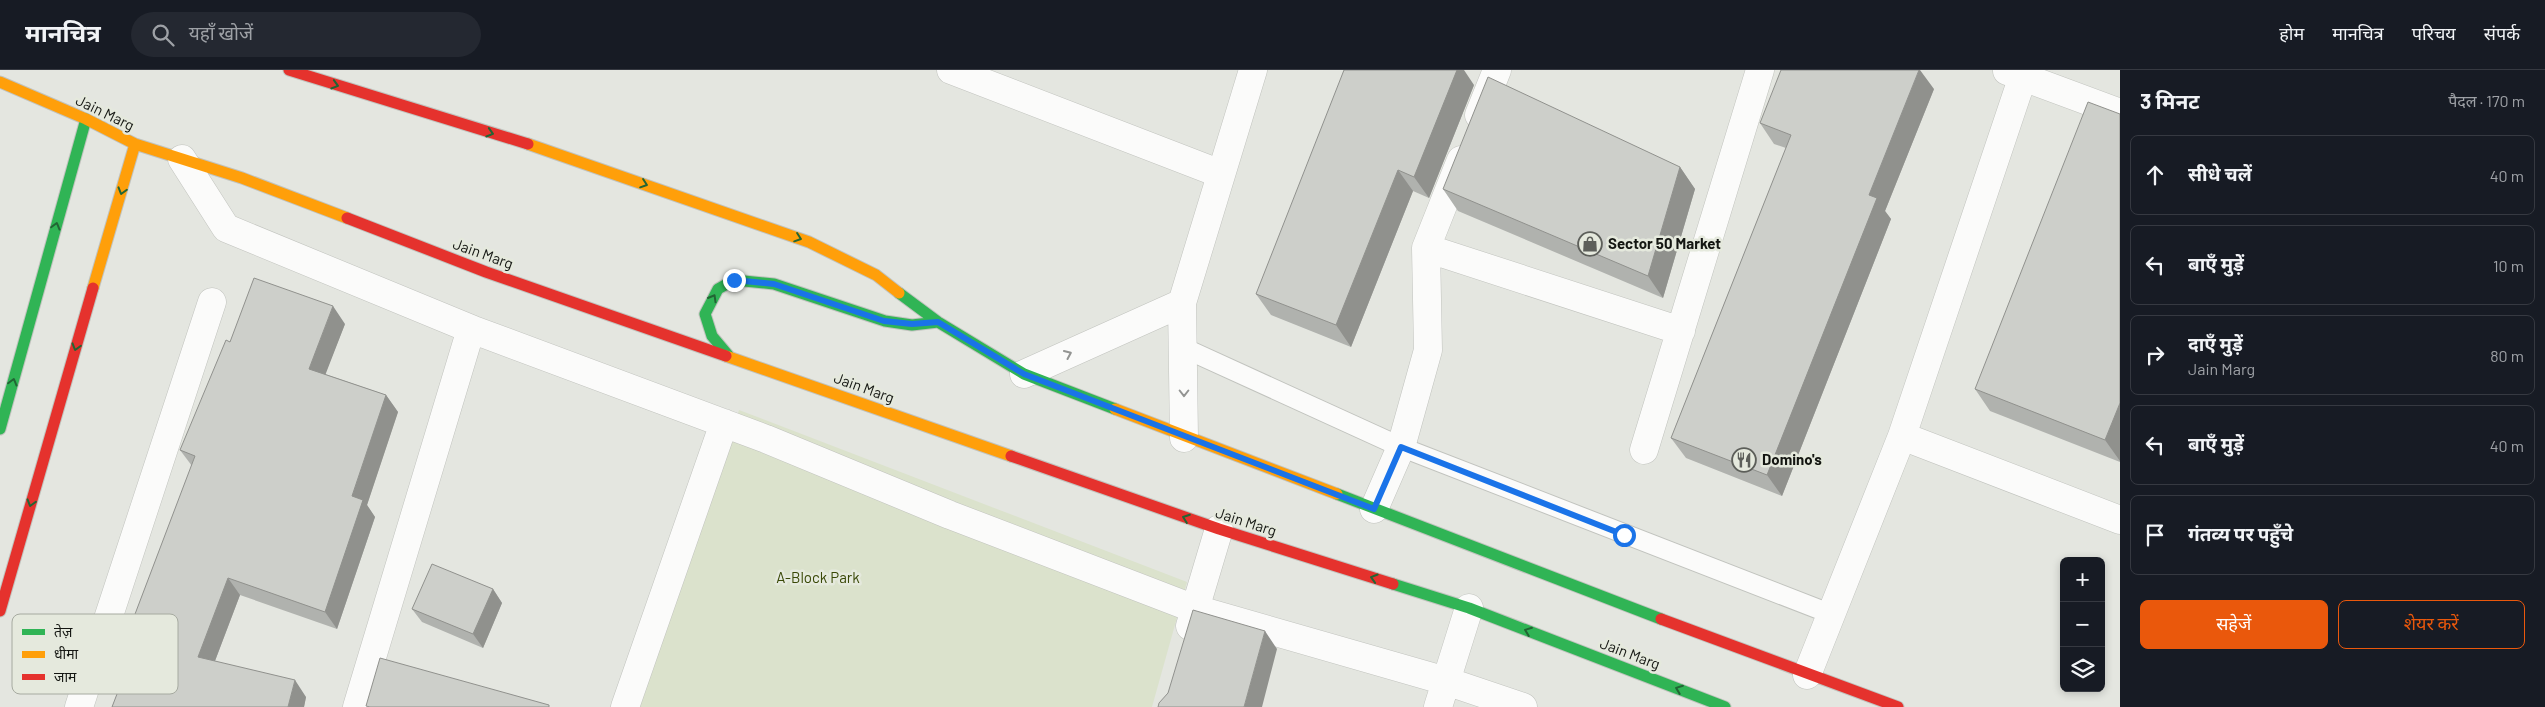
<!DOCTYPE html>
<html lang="hi">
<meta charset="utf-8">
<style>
body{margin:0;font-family:Barlow,"Noto Sans Devanagari",sans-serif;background:#242831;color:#f1f3f6}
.controls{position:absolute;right:15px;bottom:15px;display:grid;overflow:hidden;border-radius:8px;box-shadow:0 2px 8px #0003}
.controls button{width:45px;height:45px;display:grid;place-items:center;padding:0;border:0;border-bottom:1px solid #363941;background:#171b24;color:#f1f3f6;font:25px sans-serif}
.stop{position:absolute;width:15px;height:15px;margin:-11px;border:4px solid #1a73e8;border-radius:50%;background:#fff}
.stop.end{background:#1a73e8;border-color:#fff;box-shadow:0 1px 5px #0008}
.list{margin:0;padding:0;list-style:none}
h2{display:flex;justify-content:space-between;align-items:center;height:65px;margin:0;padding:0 20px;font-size:21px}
h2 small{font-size:16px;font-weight:400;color:#9ea1a6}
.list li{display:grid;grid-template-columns:32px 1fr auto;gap:15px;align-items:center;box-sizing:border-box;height:80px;margin:0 10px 10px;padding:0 10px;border:1px solid #363941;border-radius:8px}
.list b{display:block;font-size:19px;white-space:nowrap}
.list p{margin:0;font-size:16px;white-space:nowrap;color:#9ea1a6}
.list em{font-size:16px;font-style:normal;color:#9ea1a6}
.actions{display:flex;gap:10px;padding:15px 20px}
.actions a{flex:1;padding:11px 0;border:1px solid #ea580c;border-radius:8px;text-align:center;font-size:18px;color:#ea580c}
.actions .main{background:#ea580c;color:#fff}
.icon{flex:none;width:28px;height:28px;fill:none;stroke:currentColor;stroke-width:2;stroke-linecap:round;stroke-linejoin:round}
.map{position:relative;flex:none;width:2120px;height:637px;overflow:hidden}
header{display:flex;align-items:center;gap:30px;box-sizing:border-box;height:70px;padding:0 25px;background:#171b24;border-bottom:1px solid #363941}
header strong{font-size:24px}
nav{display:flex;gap:28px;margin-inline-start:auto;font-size:18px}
.search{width:350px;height:45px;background:#242831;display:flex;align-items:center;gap:12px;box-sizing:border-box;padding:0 18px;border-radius:28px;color:#9ea1a6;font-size:19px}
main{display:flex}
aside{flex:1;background:#171b24}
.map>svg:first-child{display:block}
.green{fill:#dbe2cc}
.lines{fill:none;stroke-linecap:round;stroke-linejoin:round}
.lane-casing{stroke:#c1c3be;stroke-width:21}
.street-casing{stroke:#c1c3be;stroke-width:29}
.fast-casing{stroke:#c1c3be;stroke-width:13}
.slow-casing{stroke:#c1c3be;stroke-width:13}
.jam-casing{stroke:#c1c3be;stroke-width:13}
.lane{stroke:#fbfbfa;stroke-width:19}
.street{stroke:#fbfbfa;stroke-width:28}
.fast{stroke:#30b455;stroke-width:11}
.slow{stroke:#ff9f0a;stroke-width:11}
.jam{stroke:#e5322d;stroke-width:11}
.wall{fill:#b0b2ae}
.shaded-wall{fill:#90918d}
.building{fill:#cdcfca;stroke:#90918d}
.oneway{stroke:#226534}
.oneway2{stroke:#939492}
.route{stroke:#1a73e8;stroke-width:6}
.labels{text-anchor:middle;stroke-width:5;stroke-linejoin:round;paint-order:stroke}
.street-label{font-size:15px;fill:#141612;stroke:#e5e9dd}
.poi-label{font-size:15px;font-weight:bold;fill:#141612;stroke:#e5e9dd;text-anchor:start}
.park-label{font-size:15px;fill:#394806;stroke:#e5e9dd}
.key{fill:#e5e9dd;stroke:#a6aaa0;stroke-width:1}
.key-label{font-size:14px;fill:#141612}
</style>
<header>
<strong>मानचित्र</strong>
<div class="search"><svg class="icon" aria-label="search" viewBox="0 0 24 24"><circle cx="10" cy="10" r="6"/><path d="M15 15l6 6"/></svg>यहाँ खोजें</div>
<nav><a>होम</a><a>मानचित्र</a><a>परिचय</a><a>संपर्क</a></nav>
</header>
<main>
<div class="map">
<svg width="2120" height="637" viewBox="0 0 2120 637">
<rect width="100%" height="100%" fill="#e4e6e0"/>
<path class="green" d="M 739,340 L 1187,512 L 1152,637 L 638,637 Z"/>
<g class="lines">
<g class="lane-casing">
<path id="lane" d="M 1184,278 L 1401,377 L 1831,544"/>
</g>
<g class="street-casing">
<path id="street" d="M 951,0 L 1221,104
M 2007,1 L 2120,43
M 1479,45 L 1497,0
M 182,89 L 226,158 L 471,259 L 766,369 L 950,445 L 1195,539 L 1446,611 L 1523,637
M 1426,178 L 1461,90
M 1024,304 L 1182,233
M 1902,366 L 2120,450
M 1184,368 L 1182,233 L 1253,0
M 1644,380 L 1760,0
M 1374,439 L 1401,377 L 1428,280 L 1426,178 L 1681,261
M 1190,556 L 1219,459
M 1807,605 L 1902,366 L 2025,0
M 79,637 L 212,232
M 357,637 L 471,259
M 625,637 L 724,353
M 1438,637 L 1469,538"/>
</g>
<g class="fast-casing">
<path id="fast" d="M 899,223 L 938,252 L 1024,304 L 1115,339
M 728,285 L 712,266 L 705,244 L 718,219 L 734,210 L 774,214 L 885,251 L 912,255 L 938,252
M 0,359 L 86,49
M 1337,424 L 1661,549
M 1393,514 L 1469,538 L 1725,637"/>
</g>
<g class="slow-casing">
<path id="slow" d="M 0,12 L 86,49 L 135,74 L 242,108 L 347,148
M 528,74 L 809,172 L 876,205 L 899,223
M 93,218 L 135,74
M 726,286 L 1011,386
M 1115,339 L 1337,424"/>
</g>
<g class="jam-casing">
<path id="jam" d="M 289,0 L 528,74
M 347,148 L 486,202 L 726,286
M 1011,386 L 1219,459 L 1393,514
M 0,541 L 93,218
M 1661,549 L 1898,637"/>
</g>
<use href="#lane" class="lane"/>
<use href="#street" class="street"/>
<use href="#fast" class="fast"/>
<use href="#slow" class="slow"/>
<use href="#jam" class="jam"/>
</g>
<path class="wall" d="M 1474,15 L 1429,128 L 1413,121 L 1351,277 L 1271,245 L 1256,224 Z
M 1934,19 L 1885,141 L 1891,149 L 1782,426 L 1686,388 L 1671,368 L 1786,78 L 1774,74 L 1760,53 Z
M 2120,44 L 2120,392 L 1990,341 L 1975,319 Z
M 1680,97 L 1695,119 L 1663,228 L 1458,141 L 1443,119 Z
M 345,254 L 325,304 L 386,325 L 398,342 L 367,435 L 375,447 L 337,559 L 240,525 L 215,591 L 306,627 L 304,637 L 112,637 L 129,593 L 121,581 L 192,396 L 180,380 Z
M 493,519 L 502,533 L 483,578 L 422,552 L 412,539 Z"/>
<path class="shaded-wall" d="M 1453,0 L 1464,0 L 1474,15 L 1429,128 L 1414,107 Z
M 1919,0 L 1920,0 L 1934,19 L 1885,141 L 1891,149 L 1782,426 L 1767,405 L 1869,125 Z
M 1680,97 L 1695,119 L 1663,228 L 1648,206 Z
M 1398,100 L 1413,121 L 1351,277 L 1336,255 Z
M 333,236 L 345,254 L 321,316 L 309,299 Z
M 386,325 L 398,342 L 367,435 L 375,447 L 337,559 L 325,542 L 352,426 Z
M 2120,333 L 2120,391 L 2105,370 Z
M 228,508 L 240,525 L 210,604 L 198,587 Z
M 493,519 L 502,533 L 483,578 L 473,564 Z
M 1265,561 L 1277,579 L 1262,637 L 1244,637 Z
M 295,610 L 306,627 L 304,637 L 288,637 Z"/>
<path class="building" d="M 1344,0 L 1457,0 L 1414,107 L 1398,100 L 1336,255 L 1256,224 Z
M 1781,0 L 1919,0 L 1869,125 L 1877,128 L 1767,405 L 1671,368 L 1791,65 L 1760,53 Z
M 1488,7 L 1680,97 L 1648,206 L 1443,119 Z
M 2088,32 L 2120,44 L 2120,333 L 2105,370 L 1975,319 Z
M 254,208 L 333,236 L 309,299 L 386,325 L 352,426 L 363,430 L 325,542 L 228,508 L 198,587 L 295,610 L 288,637 L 112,637 L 132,585 L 121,581 L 195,386 L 180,380 L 226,270 L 230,272 Z
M 432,494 L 493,519 L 473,564 L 412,539 Z
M 1193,540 L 1265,561 L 1244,637 L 1158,637 L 1159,633 L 1168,623 Z
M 380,588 L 549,635 L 549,637 L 370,637 L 366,636 Z"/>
<defs><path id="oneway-chevron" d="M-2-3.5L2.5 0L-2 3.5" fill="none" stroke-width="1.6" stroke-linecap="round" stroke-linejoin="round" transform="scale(1.25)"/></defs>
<g class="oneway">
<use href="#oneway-chevron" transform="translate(335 15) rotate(17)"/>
<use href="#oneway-chevron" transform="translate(490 63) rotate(17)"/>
<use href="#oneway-chevron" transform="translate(644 114) rotate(19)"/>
<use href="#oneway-chevron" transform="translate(122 121) rotate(106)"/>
<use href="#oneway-chevron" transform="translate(56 156) rotate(-75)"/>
<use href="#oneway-chevron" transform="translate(798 168) rotate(19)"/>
<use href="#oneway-chevron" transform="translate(713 228) rotate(-60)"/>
<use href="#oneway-chevron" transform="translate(76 277) rotate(106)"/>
<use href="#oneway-chevron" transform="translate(13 312) rotate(-75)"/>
<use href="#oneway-chevron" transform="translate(31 433) rotate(106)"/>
<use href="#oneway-chevron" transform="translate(1186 448) rotate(-160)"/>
<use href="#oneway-chevron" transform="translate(1374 508) rotate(-163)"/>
<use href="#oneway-chevron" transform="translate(1528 561) rotate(-159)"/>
<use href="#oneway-chevron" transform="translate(1679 619) rotate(-159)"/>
</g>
<g class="oneway2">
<use href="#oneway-chevron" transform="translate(1068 284) rotate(-24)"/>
<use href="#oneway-chevron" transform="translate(1184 323) rotate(90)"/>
</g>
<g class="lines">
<path class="route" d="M 734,210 L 774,214 L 884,251 L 912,254 L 938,252 L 1024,304 L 1374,439 L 1401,377 L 1624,465"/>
</g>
<defs>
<g id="shop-ring" transform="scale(1.25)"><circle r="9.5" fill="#e5e9dd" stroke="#5d5f5a" stroke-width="1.5"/><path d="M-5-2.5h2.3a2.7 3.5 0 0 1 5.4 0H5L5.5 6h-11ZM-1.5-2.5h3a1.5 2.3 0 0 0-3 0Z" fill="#5d5f5a"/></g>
<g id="restaurant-ring" transform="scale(1.25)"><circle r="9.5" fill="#e5e9dd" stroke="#5d5f5a" stroke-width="1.5"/><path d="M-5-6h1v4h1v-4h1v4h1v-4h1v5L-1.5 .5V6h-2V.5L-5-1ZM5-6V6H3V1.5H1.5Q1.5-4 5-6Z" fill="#5d5f5a"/></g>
</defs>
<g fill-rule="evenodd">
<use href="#shop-ring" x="1590" y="174"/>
<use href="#restaurant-ring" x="1744" y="390"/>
</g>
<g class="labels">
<g class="street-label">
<text transform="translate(105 43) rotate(26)" y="5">Jain Marg</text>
<text transform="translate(483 184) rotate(20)" y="5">Jain Marg</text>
<text transform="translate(864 318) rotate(20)" y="5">Jain Marg</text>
<text transform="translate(1246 452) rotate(18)" y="5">Jain Marg</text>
<text transform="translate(1630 584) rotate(21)" y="5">Jain Marg</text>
</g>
<g class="poi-label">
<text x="1608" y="179">Sector 50 Market</text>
<text x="1762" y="395">Domino's</text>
</g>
<g class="park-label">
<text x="818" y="513">A-Block Park</text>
</g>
</g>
<rect x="12" y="544" width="166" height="80" rx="8" class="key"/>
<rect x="22" y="559" width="23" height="6" fill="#30b455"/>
<rect x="22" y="581" width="23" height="7" fill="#ff9f0a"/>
<rect x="22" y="604" width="23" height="6" fill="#e5322d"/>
<g class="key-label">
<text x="54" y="567">तेज़</text>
<text x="54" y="589">धीमा</text>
<text x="54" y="612">जाम</text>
</g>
</svg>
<div class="controls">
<button>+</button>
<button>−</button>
<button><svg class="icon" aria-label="layers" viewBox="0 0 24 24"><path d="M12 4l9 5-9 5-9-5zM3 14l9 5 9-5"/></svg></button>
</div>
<div class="stop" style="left:1624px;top:465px"></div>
<div class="stop end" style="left:734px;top:210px"></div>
</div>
<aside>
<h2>3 मिनट<small>पैदल · 170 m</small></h2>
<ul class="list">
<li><svg class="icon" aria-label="ahead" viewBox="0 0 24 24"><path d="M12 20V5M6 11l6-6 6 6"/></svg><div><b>सीधे चलें</b></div><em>40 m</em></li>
<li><svg class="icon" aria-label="left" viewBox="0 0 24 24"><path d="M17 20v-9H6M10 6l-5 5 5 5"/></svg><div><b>बाएँ मुड़ें</b></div><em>10 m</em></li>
<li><svg class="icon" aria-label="right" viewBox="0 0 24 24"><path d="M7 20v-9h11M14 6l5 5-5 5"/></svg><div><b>दाएँ मुड़ें</b><p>Jain Marg</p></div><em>80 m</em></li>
<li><svg class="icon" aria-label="left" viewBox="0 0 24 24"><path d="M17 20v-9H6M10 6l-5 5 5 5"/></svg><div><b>बाएँ मुड़ें</b></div><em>40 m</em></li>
<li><svg class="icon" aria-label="arrive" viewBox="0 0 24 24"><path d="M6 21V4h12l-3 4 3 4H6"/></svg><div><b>गंतव्य पर पहुँचे</b></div></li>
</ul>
<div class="actions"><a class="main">सहेजें</a><a>शेयर करें</a></div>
</aside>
</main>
